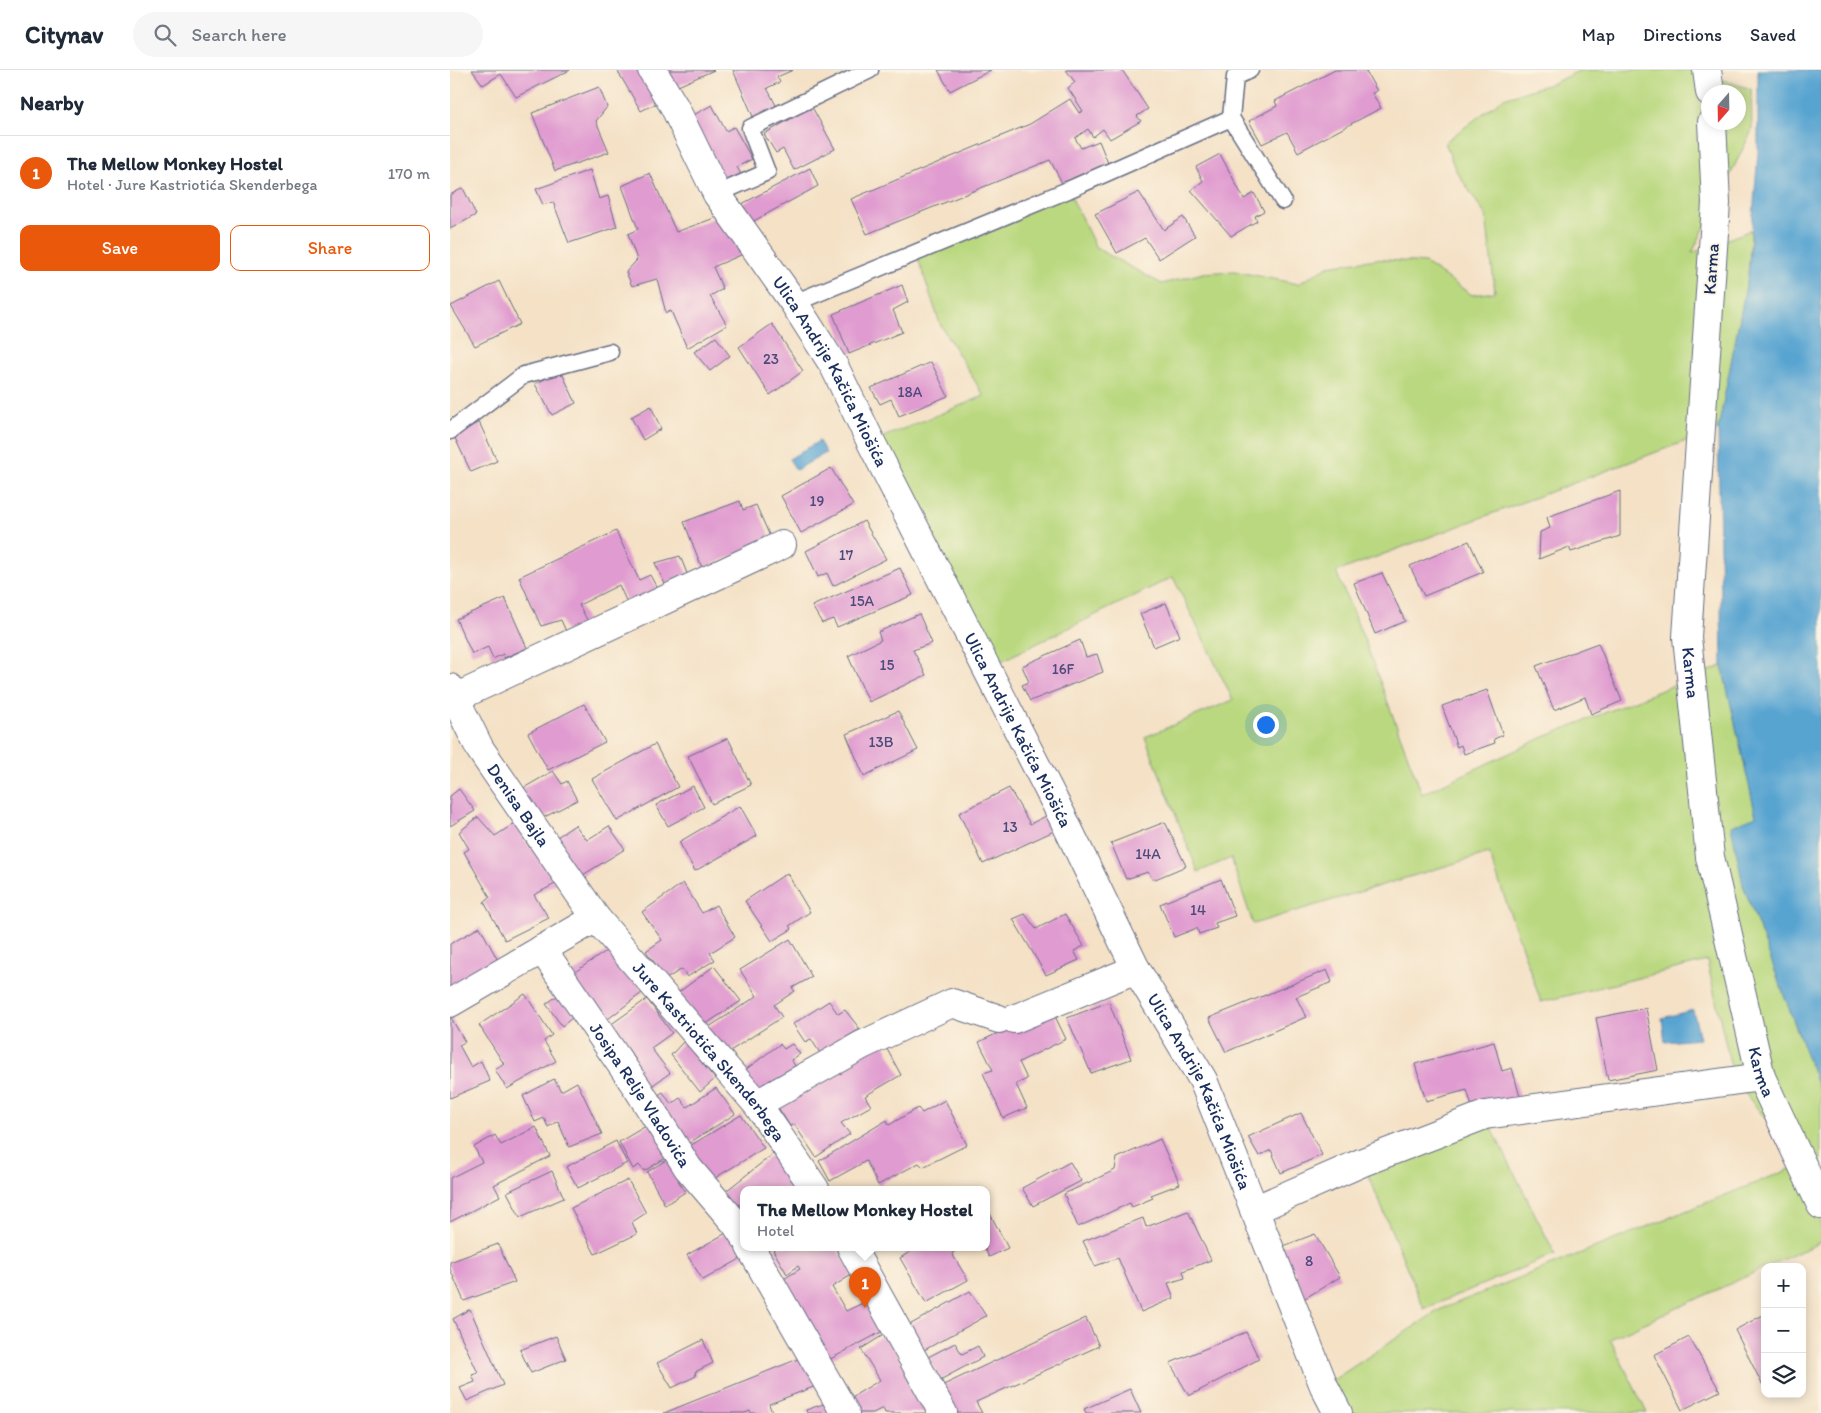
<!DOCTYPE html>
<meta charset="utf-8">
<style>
body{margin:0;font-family:Itim,sans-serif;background:#f6f6f7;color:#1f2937}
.controls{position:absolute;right:15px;bottom:15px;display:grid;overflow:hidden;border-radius:10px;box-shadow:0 2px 12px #0003}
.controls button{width:45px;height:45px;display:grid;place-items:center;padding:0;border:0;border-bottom:1px solid #e0e1e3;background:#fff;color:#1f2937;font:25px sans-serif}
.compass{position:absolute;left:1251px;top:15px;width:45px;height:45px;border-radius:50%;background:#fff;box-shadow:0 2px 12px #0003;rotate:200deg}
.you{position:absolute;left:815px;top:654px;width:18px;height:18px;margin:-12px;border:4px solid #fff;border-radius:50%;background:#1a73e8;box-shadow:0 0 0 8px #1a73e833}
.badge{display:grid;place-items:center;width:32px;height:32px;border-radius:50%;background:#ea580c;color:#fff;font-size:16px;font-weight:700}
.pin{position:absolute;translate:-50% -41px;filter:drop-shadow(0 1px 2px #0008)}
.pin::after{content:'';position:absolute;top:26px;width:18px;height:15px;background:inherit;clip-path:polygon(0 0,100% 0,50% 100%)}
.popup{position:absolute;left:290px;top:1116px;width:250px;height:65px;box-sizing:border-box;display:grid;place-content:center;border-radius:10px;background:#fff;filter:drop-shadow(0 1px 4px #0005);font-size:16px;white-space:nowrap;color:#747a83}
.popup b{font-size:19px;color:#1f2937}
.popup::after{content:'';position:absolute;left:50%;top:100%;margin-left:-10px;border:10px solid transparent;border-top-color:#fff}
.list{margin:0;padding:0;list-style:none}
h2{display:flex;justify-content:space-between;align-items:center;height:65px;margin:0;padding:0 20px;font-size:21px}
h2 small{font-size:16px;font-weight:400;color:#747a83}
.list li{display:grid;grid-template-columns:32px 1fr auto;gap:15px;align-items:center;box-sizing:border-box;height:75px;padding:0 20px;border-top:1px solid #e0e1e3}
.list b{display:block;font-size:19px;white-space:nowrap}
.list p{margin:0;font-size:16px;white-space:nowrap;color:#747a83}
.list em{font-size:16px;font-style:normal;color:#747a83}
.actions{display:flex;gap:10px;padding:15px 20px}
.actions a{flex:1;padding:11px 0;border:1px solid #ea580c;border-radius:10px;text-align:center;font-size:18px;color:#ea580c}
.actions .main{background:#ea580c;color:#fff}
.icon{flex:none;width:28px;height:28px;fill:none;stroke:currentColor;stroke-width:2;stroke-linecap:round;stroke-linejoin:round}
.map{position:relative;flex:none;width:1371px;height:1343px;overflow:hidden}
header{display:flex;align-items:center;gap:30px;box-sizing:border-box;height:70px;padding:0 25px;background:#fff;border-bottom:1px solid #e0e1e3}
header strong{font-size:24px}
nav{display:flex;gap:28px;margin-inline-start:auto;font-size:18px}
.search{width:350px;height:45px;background:#f6f6f7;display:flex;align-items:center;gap:12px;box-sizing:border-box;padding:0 18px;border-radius:28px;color:#747a83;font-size:19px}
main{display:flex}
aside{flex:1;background:#fff}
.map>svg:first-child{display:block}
.green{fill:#b9d87f;stroke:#6a846e;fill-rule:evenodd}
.water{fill:#58a4d1;stroke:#3a6a98}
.building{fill:#e09bd0}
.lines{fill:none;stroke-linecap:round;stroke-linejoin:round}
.lane-casing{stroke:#676d82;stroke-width:19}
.street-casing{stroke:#676d82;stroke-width:30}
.lane{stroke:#fff;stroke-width:16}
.street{stroke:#fff;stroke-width:28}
.labels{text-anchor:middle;stroke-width:4;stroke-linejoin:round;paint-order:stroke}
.number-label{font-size:15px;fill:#4c4a7a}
.street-label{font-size:18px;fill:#1b2f5e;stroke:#fcf5e5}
</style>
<header>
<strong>Citynav</strong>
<div class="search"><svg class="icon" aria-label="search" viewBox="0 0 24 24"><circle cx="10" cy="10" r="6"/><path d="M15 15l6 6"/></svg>Search here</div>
<nav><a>Map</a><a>Directions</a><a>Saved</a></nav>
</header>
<main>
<aside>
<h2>Nearby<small></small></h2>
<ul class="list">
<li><span class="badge">1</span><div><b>The Mellow Monkey Hostel</b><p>Hotel · Jure Kastriotića Skenderbega</p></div><em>170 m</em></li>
</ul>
<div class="actions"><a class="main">Save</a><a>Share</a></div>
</aside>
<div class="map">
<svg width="1371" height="1343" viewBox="0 0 1371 1343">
<rect width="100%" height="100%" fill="#fcf5e5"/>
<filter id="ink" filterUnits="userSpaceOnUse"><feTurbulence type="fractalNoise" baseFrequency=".02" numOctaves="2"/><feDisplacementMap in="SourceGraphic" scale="10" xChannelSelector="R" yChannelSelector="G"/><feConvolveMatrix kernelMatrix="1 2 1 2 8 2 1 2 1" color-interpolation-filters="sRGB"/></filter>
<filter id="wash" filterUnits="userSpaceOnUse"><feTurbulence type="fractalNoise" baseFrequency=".0096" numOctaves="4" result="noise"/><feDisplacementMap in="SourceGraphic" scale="20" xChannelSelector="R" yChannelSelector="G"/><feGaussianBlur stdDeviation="1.12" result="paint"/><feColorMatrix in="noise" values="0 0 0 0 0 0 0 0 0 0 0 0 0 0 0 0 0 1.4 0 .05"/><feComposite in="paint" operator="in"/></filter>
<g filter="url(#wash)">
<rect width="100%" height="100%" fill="#f4e1c6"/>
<path class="green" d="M 1131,0 L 1249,0 L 1259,6 L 1301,19 L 1302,60 L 1242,183 L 1301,160 L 1298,206 L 1268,359 L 886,502 L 916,574 L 972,724 L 1094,667 L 1272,596 L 1306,746 L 1293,815 L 1371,1024 L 1371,1172 L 1160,1269 L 1197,1343 L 888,1343 L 874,1316 L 989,1240 L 1353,1094 L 1284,1010 L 1257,891 L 1091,932 L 1039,783 L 803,854 L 781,788 L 748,802 L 695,667 L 783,630 L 723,507 L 537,598 L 421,372 L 534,326 L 490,254 L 466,182 L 618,120 L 646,178 L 712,214 L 753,203 L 784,201 L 848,214 L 878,196 L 926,189 L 975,193 L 1022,225 L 1045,222 L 1036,146 L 1005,99 L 995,72 L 1054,28 L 1103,13 ZM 1258,22 L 1288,22 L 1288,52 L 1258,52 Z
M 1035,1045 L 1105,1184 L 974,1239 L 913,1092 Z"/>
<path class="water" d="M 1308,0 L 1371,0 L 1371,1024 L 1293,815 L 1281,756 L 1306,746 L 1272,596 L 1268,359 L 1298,206 L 1308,83 Z
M 369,371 L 376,383 L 346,400 L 339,389 Z
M 1243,940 L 1250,969 L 1215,972 L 1212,948 Z"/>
<g id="blocks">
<path class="building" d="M 22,0 L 120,0 L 66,27 L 51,4 L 33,15 Z
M 167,0 L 196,0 L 213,30 L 191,41 Z
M 207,0 L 264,0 L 219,20 Z
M 283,0 L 343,0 L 327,7 L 330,12 L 317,18 L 328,39 L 305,51 Z
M 488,0 L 541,0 L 500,21 Z
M 616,0 L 672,0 L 698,39 L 687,46 L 691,51 L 660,69 L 653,59 L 643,67 L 638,59 L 625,68 L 631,78 L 649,71 L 660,98 L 636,110 L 634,103 L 612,113 L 600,90 L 417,164 L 401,129 L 580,54 L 620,29 L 629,43 L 633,41 L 618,18 L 625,12 Z
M 885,0 L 915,0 L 927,21 L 922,23 L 931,38 L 848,82 L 837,62 L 812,74 L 799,51 L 827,36 L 825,31 Z
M 149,17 L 157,37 L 146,51 L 159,82 L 105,101 L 82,43 Z
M 262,35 L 276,61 L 284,57 L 302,89 L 287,97 L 291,104 L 269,114 L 234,50 Z
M 362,37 L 385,79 L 344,100 L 333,79 L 326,83 L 314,64 Z
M 770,84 L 794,129 L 804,123 L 814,141 L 805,146 L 807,151 L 781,166 L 741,120 L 753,111 L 746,97 Z
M 360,98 L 368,116 L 300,153 L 290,135 Z
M 140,100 L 149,129 L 158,126 L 167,157 L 119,173 L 103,132 L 93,135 L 86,119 Z
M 200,103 L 226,162 L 273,145 L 291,185 L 263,197 L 273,219 L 260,226 L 277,255 L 237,278 L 221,241 L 216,243 L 207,209 L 182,216 L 176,202 L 187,190 L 178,164 L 188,159 L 172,116 Z
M 13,118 L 26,145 L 0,159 L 0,125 Z
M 689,122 L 714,160 L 733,147 L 745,166 L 709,189 L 695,168 L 667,183 L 645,144 Z
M 49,211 L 70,254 L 25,276 L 1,236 Z
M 452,215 L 458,232 L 443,240 L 452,262 L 399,284 L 383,244 Z
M 322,254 L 353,301 L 320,325 L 289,277 Z
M 266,267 L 280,286 L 260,301 L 244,282 Z
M 481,292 L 498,326 L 449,346 L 441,329 L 430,334 L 421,318 Z
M 111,301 L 126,333 L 102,345 L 85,314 Z
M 201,336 L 211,359 L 193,370 L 181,347 Z
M 29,352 L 47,391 L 21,402 L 4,366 Z
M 381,398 L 403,435 L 351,463 L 331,426 Z
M 1170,421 L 1170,466 L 1121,482 L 1119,477 L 1089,489 L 1090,462 L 1100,458 L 1097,447 Z
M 290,431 L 293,440 L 306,435 L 322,471 L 252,498 L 234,452 Z
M 414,451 L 436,489 L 383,516 L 377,503 L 368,507 L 356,481 Z
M 166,461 L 189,510 L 200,505 L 208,520 L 177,533 L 169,515 L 129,535 L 141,557 L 118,566 L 111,550 L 91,556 L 69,507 Z
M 1019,471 L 1033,502 L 974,526 L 960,496 Z
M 230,486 L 238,506 L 215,514 L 205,493 Z
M 450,498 L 463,525 L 387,557 L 383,549 L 372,553 L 362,536 Z
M 932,503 L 955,551 L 925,564 L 904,513 Z
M 55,528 L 77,578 L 54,588 L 53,584 L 43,589 L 38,577 L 22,584 L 6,549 Z
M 716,533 L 730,566 L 704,577 L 690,544 Z
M 469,544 L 482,573 L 463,580 L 476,605 L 419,632 L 398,586 L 431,570 L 428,562 Z
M 630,570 L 636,587 L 647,584 L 653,602 L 580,631 L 572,615 L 579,612 L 572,596 Z
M 1148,573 L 1172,631 L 1141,644 L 1135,627 L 1104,640 L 1086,596 Z
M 1037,620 L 1053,665 L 1044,669 L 1045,673 L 1014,684 L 1011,675 L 1007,677 L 992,636 Z
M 134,634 L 155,672 L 98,700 L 78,663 Z
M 448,641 L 468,680 L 414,706 L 396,664 Z
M 278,668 L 301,715 L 262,734 L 238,686 Z
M 205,674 L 228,717 L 167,751 L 142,709 Z
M 103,701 L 112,714 L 117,711 L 127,730 L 89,750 L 70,720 Z
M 243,716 L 254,737 L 218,756 L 206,735 Z
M 559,718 L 580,754 L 600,744 L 606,760 L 533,794 L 509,743 Z
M 9,719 L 25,741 L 0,756 L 0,726 Z
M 290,736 L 307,766 L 245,801 L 229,772 Z
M 28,747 L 45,766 L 65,753 L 80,778 L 85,775 L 109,812 L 84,825 L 99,848 L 55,870 L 34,832 L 40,827 L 14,782 L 19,779 L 9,762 Z
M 715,752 L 736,796 L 703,810 L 698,802 L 676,809 L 661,773 Z
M 125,755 L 137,770 L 159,756 L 175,779 L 128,808 L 104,769 Z
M 337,803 L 360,842 L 339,856 L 342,859 L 322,871 L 295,831 Z
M 771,809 L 785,846 L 765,853 L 767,858 L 749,864 L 747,858 L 724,867 L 710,834 Z
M 233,813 L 252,843 L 266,835 L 285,867 L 260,883 L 265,890 L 237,907 L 232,899 L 216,909 L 196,881 L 212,870 L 192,842 Z
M 575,844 L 586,859 L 615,844 L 634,876 L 624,881 L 629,890 L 596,905 L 563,849 Z
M 30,857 L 51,896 L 0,923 L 0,874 Z
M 340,869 L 362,907 L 342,918 L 345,921 L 324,935 L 332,947 L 274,985 L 256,959 L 307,926 L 290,900 Z
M 161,878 L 193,922 L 149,956 L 114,909 Z
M 264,896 L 291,931 L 251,957 L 229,922 Z
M 877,900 L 882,912 L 846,927 L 856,947 L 776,982 L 759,948 Z
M 117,919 L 132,940 L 112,956 L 96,934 Z
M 75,924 L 102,965 L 94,971 L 106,991 L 57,1019 L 45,1000 L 54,994 L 29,955 Z
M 197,929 L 222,963 L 201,978 L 220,1003 L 197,1019 L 178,996 L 186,990 L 160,955 Z
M 379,931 L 388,944 L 395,940 L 410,959 L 370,983 L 361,969 L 355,972 L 343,954 Z
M 659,932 L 681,989 L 641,1003 L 617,948 Z
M 601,938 L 616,969 L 569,992 L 577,1009 L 566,1014 L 577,1038 L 553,1048 L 533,1003 L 543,1000 L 529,972 Z
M 1196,938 L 1208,1000 L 1158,1010 L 1146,948 Z
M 0,946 L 15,972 L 9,975 L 21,997 L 31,991 L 40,1011 L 0,1028 Z
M 432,970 L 451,1005 L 415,1026 L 421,1036 L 391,1053 L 400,1064 L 366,1087 L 344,1054 L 340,1056 L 324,1031 Z
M 234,971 L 265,1009 L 250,1022 L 221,985 Z
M 1044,972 L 1052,1001 L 1062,998 L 1070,1027 L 1023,1040 L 1017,1020 L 976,1031 L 965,994 Z
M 330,974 L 334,979 L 342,974 L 350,984 L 341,990 L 351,1004 L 309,1029 L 287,1006 Z
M 104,1009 L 111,1021 L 127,1012 L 152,1064 L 119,1077 L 108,1051 L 98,1057 L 94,1048 L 85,1052 L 73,1026 Z
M 266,1018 L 285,1044 L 231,1078 L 197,1032 L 213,1022 L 221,1034 L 230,1028 L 237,1037 Z
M 495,1030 L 517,1075 L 473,1097 L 469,1093 L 428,1115 L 416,1091 L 380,1111 L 369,1091 L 437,1050 L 439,1055 L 468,1038 L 472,1043 Z
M 851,1043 L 872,1085 L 831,1103 L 821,1080 L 809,1086 L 798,1067 Z
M 291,1045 L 314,1078 L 255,1114 L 233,1080 Z
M 206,1050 L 226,1082 L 194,1101 L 189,1095 L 183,1099 L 169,1072 Z
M 86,1057 L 100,1086 L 44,1115 L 50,1126 L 0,1152 L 0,1108 L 32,1092 L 24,1077 L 45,1065 L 51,1075 Z
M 710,1069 L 730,1114 L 701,1125 L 703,1128 L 682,1137 L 680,1133 L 628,1157 L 614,1124 L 665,1100 L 667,1088 Z
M 166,1071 L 177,1093 L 128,1118 L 116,1097 Z
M 226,1084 L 237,1103 L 228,1110 L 235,1122 L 215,1135 L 197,1102 Z
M 323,1084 L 350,1115 L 344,1119 L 294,1119 L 294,1157 L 267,1128 Z
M 620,1092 L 631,1111 L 583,1136 L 572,1118 Z
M 102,1101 L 114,1128 L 70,1147 L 57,1122 Z
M 178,1110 L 196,1143 L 182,1152 L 187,1164 L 145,1184 L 121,1138 Z
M 536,1136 L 558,1178 L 539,1187 L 534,1177 L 536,1177 Z
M 738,1141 L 761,1190 L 733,1201 L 735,1208 L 718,1213 L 724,1228 L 691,1242 L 668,1188 L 645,1196 L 633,1171 L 693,1148 L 696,1157 Z
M 285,1158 L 301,1183 L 253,1210 L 237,1185 Z
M 865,1164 L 890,1207 L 852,1230 L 842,1208 L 846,1204 L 828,1178 Z
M 48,1174 L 65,1212 L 14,1231 L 0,1199 L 0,1192 Z
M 328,1177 L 385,1177 L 403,1204 L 382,1217 L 396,1241 L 417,1231 L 433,1261 L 373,1293 L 329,1212 L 350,1199 L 348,1196 L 337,1204 L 323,1180 Z
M 468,1177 L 509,1177 L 502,1184 L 518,1210 L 476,1233 L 450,1188 Z
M 520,1221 L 536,1246 L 467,1284 L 454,1258 Z
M 20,1239 L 53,1315 L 17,1331 L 10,1318 L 25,1312 L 22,1305 L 28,1303 L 3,1249 Z
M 1315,1244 L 1315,1313 L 1312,1314 L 1285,1260 Z
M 636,1248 L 649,1276 L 526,1332 L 532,1343 L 501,1343 L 487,1318 Z
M 796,1262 L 809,1289 L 739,1326 L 720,1293 Z
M 435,1264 L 482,1343 L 435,1343 L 433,1338 L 423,1343 L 398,1343 L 392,1333 L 430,1310 L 411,1279 Z
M 106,1266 L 116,1289 L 81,1303 L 70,1280 Z
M 1239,1267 L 1270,1321 L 1232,1340 L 1204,1285 Z
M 253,1270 L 263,1293 L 245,1302 L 246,1306 L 222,1318 L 207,1293 Z
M 505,1273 L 512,1284 L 528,1276 L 533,1287 L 490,1310 L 478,1287 Z
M 353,1287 L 366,1316 L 319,1334 L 322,1343 L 301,1343 L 300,1341 L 295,1343 L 214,1343 Z
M 680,1319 L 691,1343 L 636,1343 L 634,1339 Z
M 379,1332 L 383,1343 L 357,1343 L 356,1340 Z"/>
</g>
</g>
<g filter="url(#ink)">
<use href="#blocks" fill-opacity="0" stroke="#676d82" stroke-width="1"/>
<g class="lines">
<g class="lane-casing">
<path id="lane" d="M 781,48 L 785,7 L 800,0
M 267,124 L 317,102 L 300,58 L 420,0
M 344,233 L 618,120 L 781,48 L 833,131
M 0,361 L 74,305 L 160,282"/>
</g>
<g class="street-casing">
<g id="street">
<path id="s1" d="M 202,0 L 224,36 L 267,124 L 344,233 L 384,296 L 421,372 L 613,748 L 686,899 L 753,1010 L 874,1316 L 888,1343"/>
<path d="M 1257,0 L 1260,22"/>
<path id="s2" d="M 1262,52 L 1266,133 L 1237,567 L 1260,787 L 1311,1007 L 1371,1135"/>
<path id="s3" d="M 0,618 L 30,679 L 146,848 L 307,1034 L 365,1119"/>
<path d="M 5,628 L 332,475"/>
<path id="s4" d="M 92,879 L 188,1019 L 238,1098 L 286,1154 L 294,1166"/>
<path d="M 0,933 L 146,848"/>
<path d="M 564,949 L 686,899"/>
<path d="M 307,1034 L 412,975 L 502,933 L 549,949"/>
<path d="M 804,1140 L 913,1092 L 1035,1045 L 1311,1007"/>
<path d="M 300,1177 L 395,1343"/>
<path d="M 401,1177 L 493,1343"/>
</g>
</g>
<use href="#lane" class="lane"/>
<use href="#street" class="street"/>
</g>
</g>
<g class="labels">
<g class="number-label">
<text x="321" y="294">23</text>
<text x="460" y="327">18A</text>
<text x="367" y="436">19</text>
<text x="396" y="490">17</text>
<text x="412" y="536">15A</text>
<text x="437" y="600">15</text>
<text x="613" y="604">16F</text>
<text x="431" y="677">13B</text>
<text x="560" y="762">13</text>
<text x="698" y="789">14A</text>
<text x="748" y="845">14</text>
<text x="859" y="1196">8</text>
</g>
<g class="street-label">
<text transform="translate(1261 199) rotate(-86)" y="6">Karma</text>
<text dy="6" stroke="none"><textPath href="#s1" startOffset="351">Ulica Andrije Kačića Miošića</textPath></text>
<text dy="6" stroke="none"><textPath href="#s2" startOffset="552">Karma</textPath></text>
<text dy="6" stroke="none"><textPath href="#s1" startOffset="756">Ulica Andrije Kačića Miošića</textPath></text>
<text dy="6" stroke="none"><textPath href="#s3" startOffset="136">Denisa Bajla</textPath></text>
<text dy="6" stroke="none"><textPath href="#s3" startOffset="448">Jure Kastriotića Skenderbega</textPath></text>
<text dy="6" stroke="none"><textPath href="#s2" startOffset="958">Karma</textPath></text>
<text dy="6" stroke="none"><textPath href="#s1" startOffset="1161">Ulica Andrije Kačića Miošića</textPath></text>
<text dy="6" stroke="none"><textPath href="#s4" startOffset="176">Josipa Relje Vladovića</textPath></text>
</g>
</g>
</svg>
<div class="controls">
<button>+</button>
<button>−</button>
<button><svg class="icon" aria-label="layers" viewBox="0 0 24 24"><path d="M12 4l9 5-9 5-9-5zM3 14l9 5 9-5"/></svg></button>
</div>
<svg class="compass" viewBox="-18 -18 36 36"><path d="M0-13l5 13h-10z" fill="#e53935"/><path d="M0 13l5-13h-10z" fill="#747a83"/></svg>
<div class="you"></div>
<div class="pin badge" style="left:415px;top:1238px">1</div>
<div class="popup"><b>The Mellow Monkey Hostel</b>Hotel</div>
</div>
</main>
